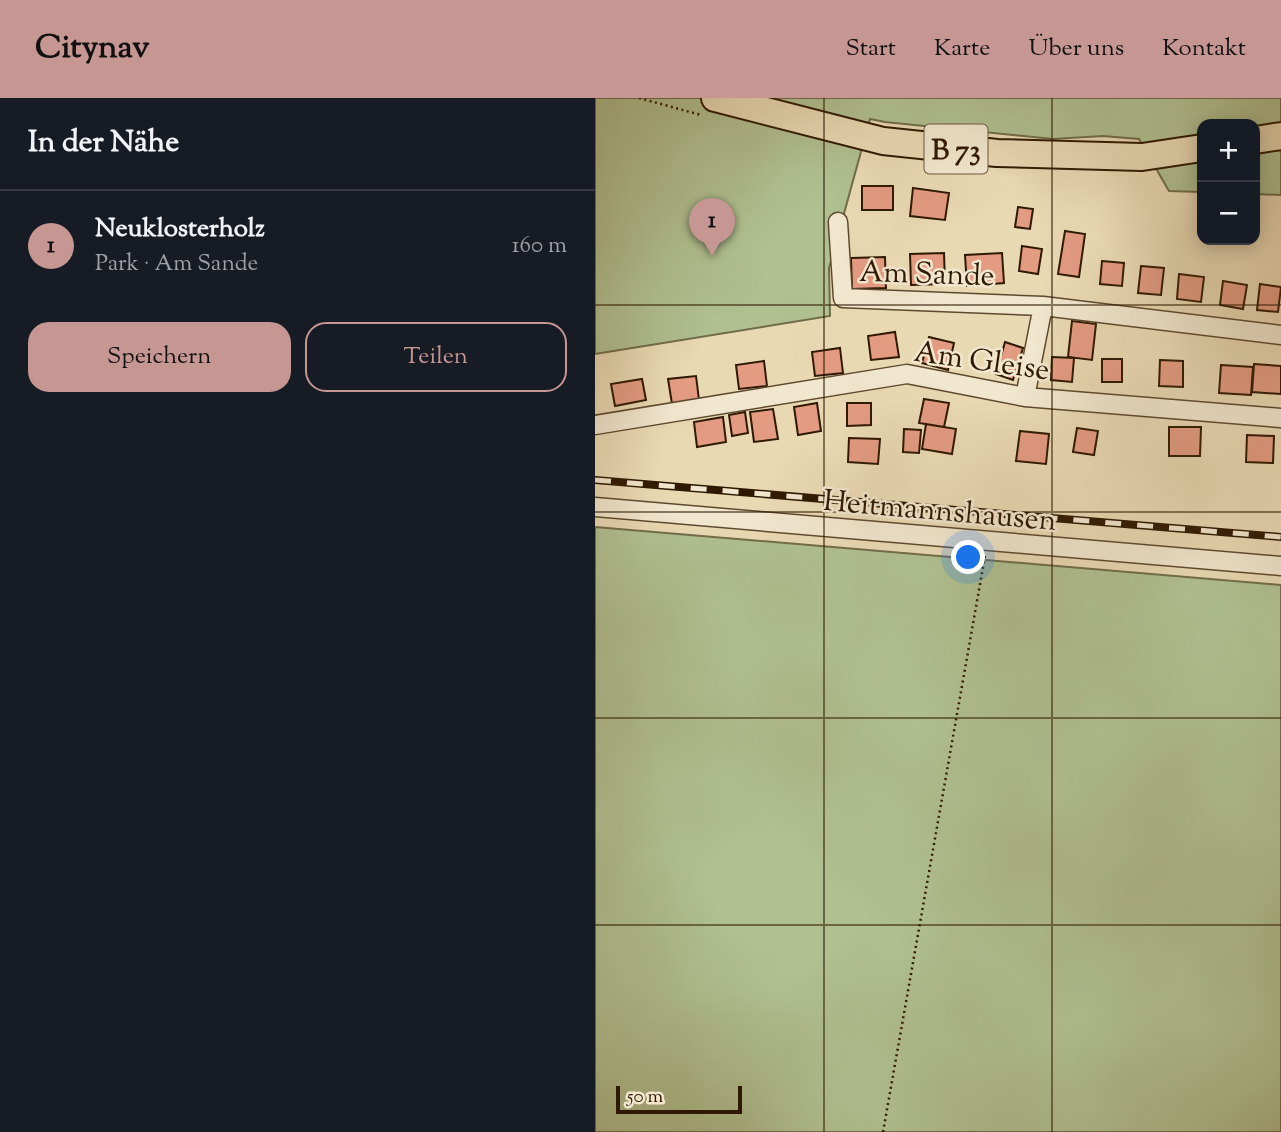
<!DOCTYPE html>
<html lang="de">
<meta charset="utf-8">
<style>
body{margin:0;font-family:"Sorts Mill Goudy",serif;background:#20242c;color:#f1f3f6}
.controls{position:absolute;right:21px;top:21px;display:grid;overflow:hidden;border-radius:14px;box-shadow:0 4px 18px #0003}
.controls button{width:63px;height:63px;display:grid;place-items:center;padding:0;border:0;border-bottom:2px solid #363941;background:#171b24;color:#f1f3f6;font:35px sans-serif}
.scale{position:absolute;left:21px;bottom:18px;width:126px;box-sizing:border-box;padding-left:7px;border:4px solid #301902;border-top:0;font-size:19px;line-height:24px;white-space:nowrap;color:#301902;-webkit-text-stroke:5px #f1e6ce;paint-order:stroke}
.you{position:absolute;left:374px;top:460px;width:24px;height:24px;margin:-18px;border:5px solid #fff;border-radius:50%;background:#1a73e8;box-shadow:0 0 0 10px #1a73e833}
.badge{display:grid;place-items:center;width:46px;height:46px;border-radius:50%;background:#c59692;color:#111;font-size:23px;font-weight:700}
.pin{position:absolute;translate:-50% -58px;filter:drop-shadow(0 2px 4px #0008)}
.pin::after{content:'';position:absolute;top:37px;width:24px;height:21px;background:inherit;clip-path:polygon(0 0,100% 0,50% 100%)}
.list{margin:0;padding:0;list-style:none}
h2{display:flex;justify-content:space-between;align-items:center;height:91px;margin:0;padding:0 28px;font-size:30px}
h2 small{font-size:23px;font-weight:400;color:#9ea1a6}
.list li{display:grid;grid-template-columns:46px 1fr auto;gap:21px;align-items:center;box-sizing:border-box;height:112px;padding:0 28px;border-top:2px solid #363941}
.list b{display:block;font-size:26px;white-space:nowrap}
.list p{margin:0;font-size:23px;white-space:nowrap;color:#9ea1a6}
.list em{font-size:23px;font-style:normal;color:#9ea1a6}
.actions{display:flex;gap:14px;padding:21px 28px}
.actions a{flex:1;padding:16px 0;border:2px solid #c59692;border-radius:21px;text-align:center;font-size:24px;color:#c59692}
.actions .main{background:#c59692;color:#111}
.map{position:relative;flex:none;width:686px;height:1034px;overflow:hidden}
header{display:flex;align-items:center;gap:42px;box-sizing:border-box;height:98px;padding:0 35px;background:#c59692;color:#111}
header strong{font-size:33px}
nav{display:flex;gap:38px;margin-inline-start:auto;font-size:24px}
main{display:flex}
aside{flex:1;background:#171b24}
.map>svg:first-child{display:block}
.green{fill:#b0c091;stroke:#706c4a;stroke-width:2}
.building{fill:#e39b82;stroke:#301902;stroke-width:2}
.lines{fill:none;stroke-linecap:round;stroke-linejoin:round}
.street-casing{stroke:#5e492e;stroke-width:21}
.primary-casing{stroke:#301902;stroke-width:30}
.path{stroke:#301902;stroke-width:2.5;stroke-dasharray:2 3.5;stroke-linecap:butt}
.street{stroke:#f1e6ce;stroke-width:18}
.primary{stroke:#e9d9b3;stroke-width:26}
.rail-casing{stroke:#301902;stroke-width:8}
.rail{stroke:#f1e6ce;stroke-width:5;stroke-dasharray:16;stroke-linecap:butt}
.grid{fill:none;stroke:#301902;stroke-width:2;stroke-opacity:0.55}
.labels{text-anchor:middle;stroke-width:5;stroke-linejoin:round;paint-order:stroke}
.shield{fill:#f1e6ce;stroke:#6a563f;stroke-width:2}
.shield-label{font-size:28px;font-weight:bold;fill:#301902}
.street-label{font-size:30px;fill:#301902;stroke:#f1e6ce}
</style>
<header>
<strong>Citynav</strong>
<nav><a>Start</a><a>Karte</a><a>Über uns</a><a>Kontakt</a></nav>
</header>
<main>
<aside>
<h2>In der Nähe<small></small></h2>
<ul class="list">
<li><span class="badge">1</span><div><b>Neuklosterholz</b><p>Park · Am Sande</p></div><em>160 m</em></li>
</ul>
<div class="actions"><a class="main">Speichern</a><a>Teilen</a></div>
</aside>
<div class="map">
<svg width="686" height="1034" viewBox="0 0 686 1034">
<rect width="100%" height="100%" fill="#e9d9b3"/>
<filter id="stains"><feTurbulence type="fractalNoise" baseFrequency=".00286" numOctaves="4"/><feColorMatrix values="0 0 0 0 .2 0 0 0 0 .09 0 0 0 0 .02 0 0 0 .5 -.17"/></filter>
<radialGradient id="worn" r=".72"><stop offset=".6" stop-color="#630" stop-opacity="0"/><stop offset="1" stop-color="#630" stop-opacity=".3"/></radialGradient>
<path class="green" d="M 0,0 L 686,0 L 686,97 L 660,96 L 660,26 L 607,26 L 607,94 L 574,93 L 544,41 L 508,38 L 458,41 L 290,24 L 275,21 L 234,170 L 235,218 L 0,256 Z
M 0,429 L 686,487 L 686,1034 L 0,1034 Z"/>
<path class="building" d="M 267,88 L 298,88 L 298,112 L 267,112 Z
M 318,90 L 354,95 L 350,122 L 315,118 Z
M 423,109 L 438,111 L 435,131 L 420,129 Z
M 470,133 L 490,136 L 484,179 L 463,176 Z
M 427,148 L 447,151 L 443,176 L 424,173 Z
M 349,155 L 350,186 L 316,187 L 315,156 Z
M 407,155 L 409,185 L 372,188 L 370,157 Z
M 290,159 L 291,190 L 257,191 L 256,160 Z
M 507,163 L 529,165 L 527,188 L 505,186 Z
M 546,168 L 569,170 L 566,197 L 543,195 Z
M 584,176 L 609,179 L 606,204 L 582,201 Z
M 628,183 L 652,187 L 648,211 L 625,207 Z
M 665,186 L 686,189 L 683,214 L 662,212 Z
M 477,223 L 501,226 L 497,262 L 473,259 Z
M 300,234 L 304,259 L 276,262 L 273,238 Z
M 334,239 L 359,245 L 353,272 L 327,265 Z
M 410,244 L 428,250 L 418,282 L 401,276 Z
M 245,250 L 248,275 L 220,278 L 217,254 Z
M 457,259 L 479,260 L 477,284 L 456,282 Z
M 507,261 L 527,261 L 527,284 L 507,284 Z
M 565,262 L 588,263 L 588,289 L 564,288 Z
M 169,263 L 172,288 L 144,291 L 141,267 Z
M 659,266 L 686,268 L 686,296 L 657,294 Z
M 626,267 L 658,269 L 656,297 L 624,295 Z
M 101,278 L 104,302 L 77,306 L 73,281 Z
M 47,281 L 51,302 L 20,308 L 16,286 Z
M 329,301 L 354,305 L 349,329 L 324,325 Z
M 222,305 L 226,333 L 203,337 L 199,309 Z
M 252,305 L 276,305 L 276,327 L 252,328 Z
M 178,311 L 183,341 L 159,344 L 155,314 Z
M 150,314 L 153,335 L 137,338 L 134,317 Z
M 128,319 L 131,344 L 102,349 L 99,324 Z
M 331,326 L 361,331 L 357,356 L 327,351 Z
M 574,329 L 606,329 L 605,358 L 574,358 Z
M 482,330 L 503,333 L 499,357 L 478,354 Z
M 309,331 L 326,332 L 324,355 L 308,354 Z
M 425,333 L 454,336 L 451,366 L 421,363 Z
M 652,337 L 679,338 L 678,365 L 651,364 Z
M 254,340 L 285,341 L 283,366 L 253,364 Z"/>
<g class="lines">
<g class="street-casing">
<path id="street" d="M 243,124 L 248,200 L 448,208 L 430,299
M 448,208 L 686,237
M 0,327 L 312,276 L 430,299 L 686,320
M 0,409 L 686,468"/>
</g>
<g class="primary-casing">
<path id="primary" d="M 120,0 L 288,43 L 402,55 L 547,59 L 607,50
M 660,42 L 686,38"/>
</g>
<path class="path" d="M 44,0 L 106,17
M 288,1034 L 390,458"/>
<use href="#street" class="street"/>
<use href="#primary" class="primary"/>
<g class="rail-casing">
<path id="rail" d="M 0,382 L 686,439"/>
</g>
<use href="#rail" class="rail"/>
</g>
<path class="grid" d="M 229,0 L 229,1034M 457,0 L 457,1034M 0,207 L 686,207M 0,414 L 686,414M 0,620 L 686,620M 0,827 L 686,827"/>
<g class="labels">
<rect class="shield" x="329.5" y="26.5" width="63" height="49" rx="5"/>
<g class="shield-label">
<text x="361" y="61">B 73</text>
</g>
<g class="street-label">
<text transform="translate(332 175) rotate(2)" y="10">Am Sande</text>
<text transform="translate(387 262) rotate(8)" y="10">Am Gleise</text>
<text transform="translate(345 412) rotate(5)" y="10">Heitmannshausen</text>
</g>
</g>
<rect width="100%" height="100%" filter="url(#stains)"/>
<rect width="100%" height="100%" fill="url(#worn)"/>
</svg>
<div class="controls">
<button>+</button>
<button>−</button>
</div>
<div class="scale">50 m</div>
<div class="you"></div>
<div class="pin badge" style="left:117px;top:158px">1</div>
</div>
</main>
